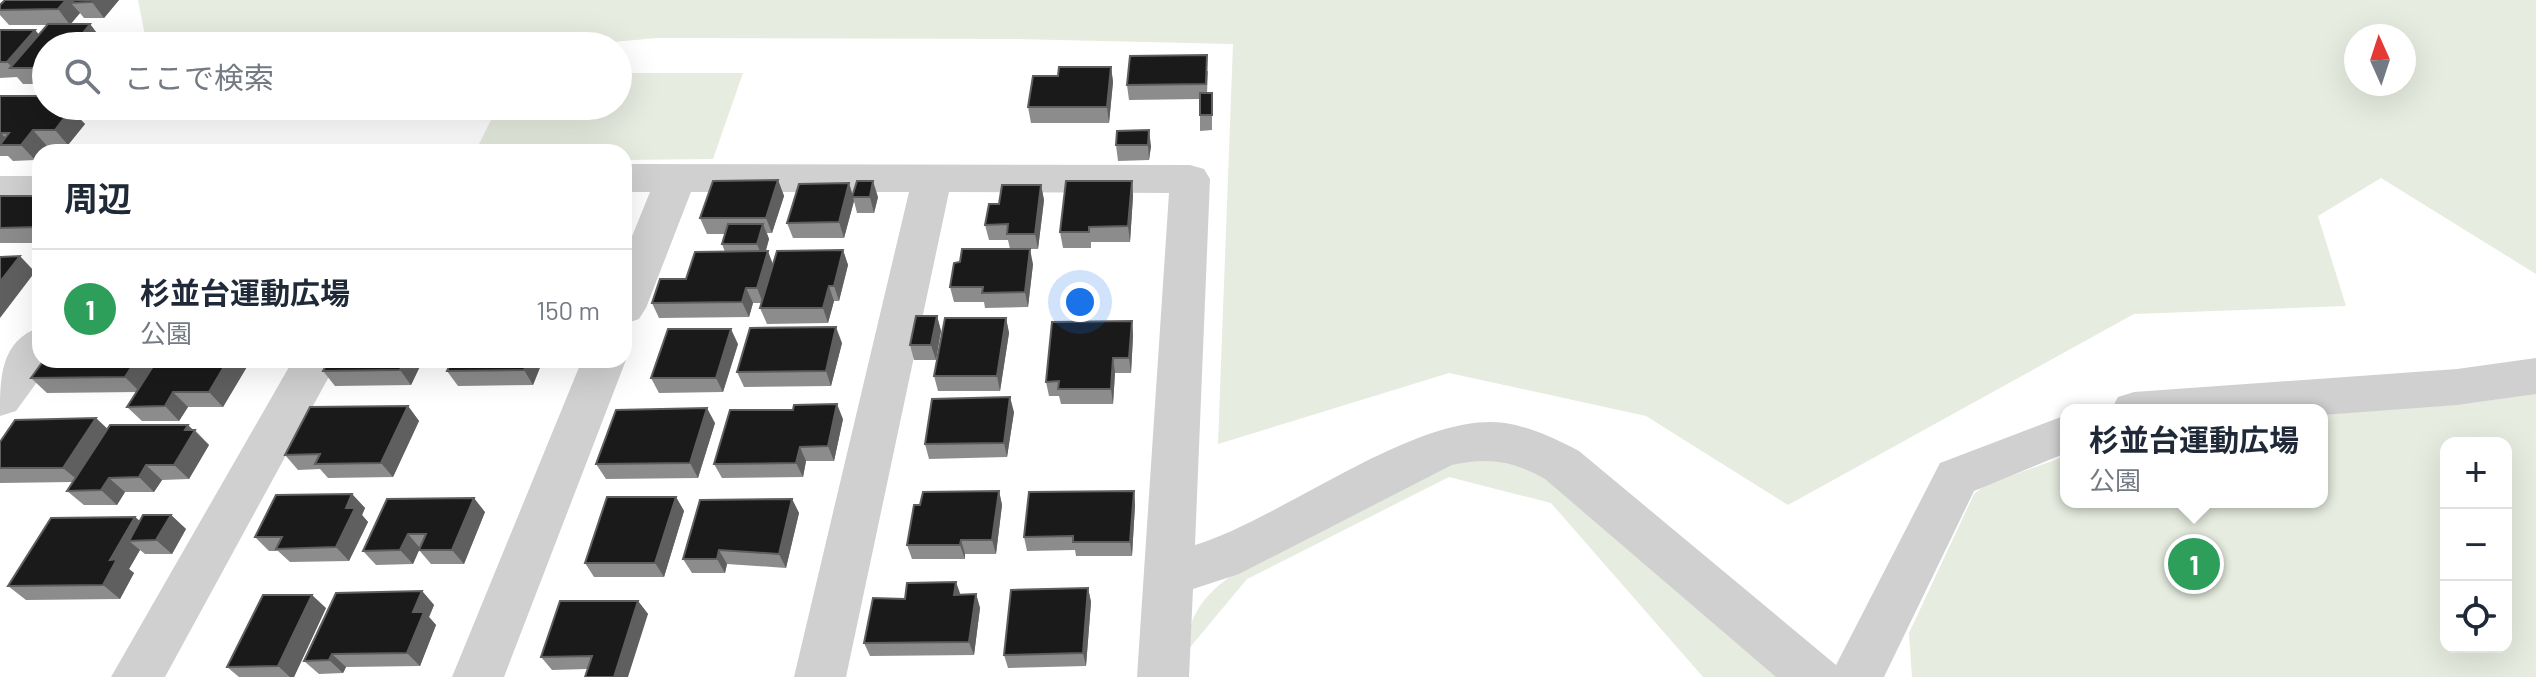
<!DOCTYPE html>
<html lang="ja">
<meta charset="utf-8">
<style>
body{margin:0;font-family:Barlow,"Noto Sans JP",sans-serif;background:#f6f6f7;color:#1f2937}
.controls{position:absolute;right:24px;bottom:24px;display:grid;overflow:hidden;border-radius:16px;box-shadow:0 8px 32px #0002}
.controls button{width:72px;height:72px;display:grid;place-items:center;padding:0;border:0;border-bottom:2px solid #e0e1e3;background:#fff;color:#1f2937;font:40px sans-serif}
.compass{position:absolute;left:2344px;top:24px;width:72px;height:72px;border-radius:50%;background:#fff;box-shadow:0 8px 32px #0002;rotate:357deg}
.you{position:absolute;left:1080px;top:302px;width:28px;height:28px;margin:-20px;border:6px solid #fff;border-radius:50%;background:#1a73e8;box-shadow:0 0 0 12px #1a73e833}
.badge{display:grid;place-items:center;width:52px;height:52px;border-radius:50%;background:#7c3aed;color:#fff;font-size:26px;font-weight:700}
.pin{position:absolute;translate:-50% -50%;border:4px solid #fff;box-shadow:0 2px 8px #0006}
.popup{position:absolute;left:2060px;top:404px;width:268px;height:104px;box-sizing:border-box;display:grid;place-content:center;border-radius:16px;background:#fff;filter:drop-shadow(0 2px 6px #0005);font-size:26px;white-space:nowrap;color:#747a83}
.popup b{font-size:30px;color:#1f2937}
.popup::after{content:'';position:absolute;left:50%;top:100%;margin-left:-16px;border:16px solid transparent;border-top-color:#fff}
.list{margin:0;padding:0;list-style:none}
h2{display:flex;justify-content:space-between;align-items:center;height:104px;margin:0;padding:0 32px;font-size:34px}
h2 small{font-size:26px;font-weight:400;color:#747a83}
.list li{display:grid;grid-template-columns:52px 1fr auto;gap:24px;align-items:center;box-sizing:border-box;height:120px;padding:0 32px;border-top:2px solid #e0e1e3}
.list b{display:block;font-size:30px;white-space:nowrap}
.list p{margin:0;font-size:26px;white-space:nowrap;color:#747a83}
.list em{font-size:26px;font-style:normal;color:#747a83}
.icon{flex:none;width:44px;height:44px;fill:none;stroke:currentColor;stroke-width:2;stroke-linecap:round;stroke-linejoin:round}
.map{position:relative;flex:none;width:2536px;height:677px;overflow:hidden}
.search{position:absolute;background:#fff;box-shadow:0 8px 32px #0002;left:32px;top:32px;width:600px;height:88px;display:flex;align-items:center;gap:20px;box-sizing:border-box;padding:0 28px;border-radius:44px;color:#747a83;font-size:30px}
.panel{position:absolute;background:#fff;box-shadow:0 8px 32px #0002;left:32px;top:144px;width:600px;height:224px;border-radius:24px}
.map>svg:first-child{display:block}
.green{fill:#e6ecdf;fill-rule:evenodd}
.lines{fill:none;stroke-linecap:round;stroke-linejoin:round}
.minor{fill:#d0d0d0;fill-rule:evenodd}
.wall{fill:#8c8c8c}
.shaded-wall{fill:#5f5f5f}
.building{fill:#1a1a1a;stroke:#5f5f5f;stroke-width:2}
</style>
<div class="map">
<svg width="2536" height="677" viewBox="0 0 2536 677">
<rect width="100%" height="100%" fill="#fff"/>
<path class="green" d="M 138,0 L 2536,0 L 2536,274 L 2381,178 L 2318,216 L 2346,306 L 2134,314 L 1788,505 L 1646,416 L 1449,373 L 1218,444 L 1233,44 L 1016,39 L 657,38 L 570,46 L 147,46 ZM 2404,36 L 2404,84 L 2356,84 L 2356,36 Z
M 618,73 L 743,73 L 713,159 L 624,160 L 624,152 L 475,152 L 498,106 L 618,106 Z
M 2536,393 L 2536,677 L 1912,677 L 1909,633 L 1974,494 L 1985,485 L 2066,456 L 2066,502 L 2322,502 L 2322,412 L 2479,402 ZM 2446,443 L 2506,443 L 2506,647 L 2446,647 Z
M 1485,456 L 1518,460 L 1549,478 L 1782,677 L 1703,677 L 1551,503 L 1449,477 L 1247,579 L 1187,651 C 1188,616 1203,596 1231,576 L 1452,465 Z"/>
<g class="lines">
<path class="minor" d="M 624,164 L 1190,165 L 1204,169 L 1210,179 L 1195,545 C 1282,519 1418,410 1505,423 C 1531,427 1556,439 1579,451 L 1836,665 L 1940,463 L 2066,415 L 2066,453 L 1974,491 L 1884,677 L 1776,677 L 1545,479 C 1513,461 1489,457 1452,465 L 1239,574 L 1193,589 L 1189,677 L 1137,677 L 1169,193 L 949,192 L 846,677 L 794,677 L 909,192 L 691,192 L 646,308 L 639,319 L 624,324 L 624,256 L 650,192 L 624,192 Z
M 0,176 L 40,176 L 40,204 L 0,204 Z
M 40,327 L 40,360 L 53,360 L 16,411 L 0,416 C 0,378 0,341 40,327 Z
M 624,356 L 626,360 L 504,677 L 452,677 L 582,360 L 624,360 Z
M 2536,358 L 2536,394 L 2457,405 L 2322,415 L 2322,410 L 2111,410 L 2118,397 L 2134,392 L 2457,369 Z
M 293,360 L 338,360 L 165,677 L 111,677 Z"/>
</g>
<path class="wall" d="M 119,0 L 104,18 L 84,18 L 80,13 L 70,24 L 90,24 L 102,40 L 99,44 L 101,46 L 46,46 L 46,84 L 23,84 L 17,77 L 0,78 L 0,30 L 35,30 L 39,35 L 47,25 L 9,25 L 0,15 L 0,5 Z
M 1111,67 L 1113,82 L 1109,123 L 1031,123 L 1028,107 L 1058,76 Z
M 1208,71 L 1207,93 L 1212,93 L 1212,130 L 1200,131 L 1200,99 L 1129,100 L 1127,85 Z
M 0,96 L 46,106 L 83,106 L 87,111 L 81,120 L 85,124 L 68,145 L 47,146 L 35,160 L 13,161 L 8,156 L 0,156 Z
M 1117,131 L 1151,146 L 1149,160 L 1118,161 L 1116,145 Z
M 778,180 L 784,196 L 772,233 L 767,233 L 769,239 L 766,251 L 773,265 L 843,250 L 848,265 L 839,301 L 834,301 L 828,323 L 767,324 L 760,308 L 762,303 L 753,303 L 749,317 L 659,318 L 652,303 L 725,252 L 722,244 L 725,234 L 707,234 L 700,218 Z
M 1132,181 L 1133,196 L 1130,242 L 1091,242 L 1091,248 L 1063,248 L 1060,232 Z
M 849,183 L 853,195 L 878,197 L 874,213 L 857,213 L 854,201 L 844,238 L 793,238 L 787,223 Z
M 1041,185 L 1044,200 L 1038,249 L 1010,249 L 1008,240 L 989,240 L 985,225 L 999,204 Z
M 40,190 L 40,243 L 0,243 L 0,196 L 33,196 Z
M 1033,264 L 1028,307 L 985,308 L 984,302 L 954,302 L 950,287 Z
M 937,316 L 941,331 L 936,360 L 914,360 L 910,345 Z
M 1006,318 L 1009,333 L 1000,391 L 938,391 L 934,376 Z
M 1132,321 L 1133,336 L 1131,373 L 1115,373 L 1113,404 L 1061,404 L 1059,396 L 1049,396 L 1046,382 Z
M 842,343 L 831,386 L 744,387 L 737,372 Z
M 738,344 L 723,392 L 659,393 L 651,378 Z
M 44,360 L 251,360 L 223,407 L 188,407 L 179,421 L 142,421 L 127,407 L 137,392 L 47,393 L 31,378 Z
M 329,360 L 423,360 L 411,385 L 335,386 L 323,371 Z
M 543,360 L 533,385 L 458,386 L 447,371 Z
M 408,406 L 419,421 L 393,477 L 328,478 L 320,469 L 298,470 L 285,455 Z
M 1014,412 L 1007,457 L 929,459 L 925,444 Z
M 843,419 L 834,461 L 806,461 L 803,477 L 722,478 L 714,464 Z
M 715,423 L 698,478 L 606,479 L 596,464 Z
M 107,429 L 195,430 L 209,445 L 189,479 L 162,480 L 154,492 L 125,492 L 117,505 L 84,505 L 67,491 L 73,482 L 0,483 L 0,442 Z
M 999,491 L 1002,505 L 996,554 L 965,554 L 965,559 L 912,559 L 907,545 L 920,505 Z
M 1134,491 L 1135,505 L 1132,556 L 1076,556 L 1075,550 L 1027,551 L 1024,537 Z
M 352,494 L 365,508 L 362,515 L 368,522 L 349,561 L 290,562 L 278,551 L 269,551 L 255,537 Z
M 676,497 L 684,511 L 664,577 L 594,577 L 585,563 Z
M 387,499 L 485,512 L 464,564 L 431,564 L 419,550 L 420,548 L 413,564 L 376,565 L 363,551 Z
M 792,499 L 799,513 L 786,568 L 727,564 L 725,573 L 692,573 L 683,559 Z
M 171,515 L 186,529 L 172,554 L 145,554 L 140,550 L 129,569 L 134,573 L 120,599 L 26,600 L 8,586 L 135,517 L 140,521 Z
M 1088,588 L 1091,602 L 1086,666 L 1008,668 L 1004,655 Z
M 422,591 L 434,605 L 429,617 L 436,625 L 420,666 L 346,667 L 343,673 L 319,674 L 304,661 Z
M 976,594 L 980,608 L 974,655 L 870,656 L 864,643 L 960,595 Z
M 638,601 L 648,614 L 587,669 L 552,670 L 541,657 Z
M 326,608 L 294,677 L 239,677 L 227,667 Z"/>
<path class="shaded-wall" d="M 66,0 L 90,0 L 71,3 L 80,13 L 70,25 L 58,9 Z
M 94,0 L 119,0 L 104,18 L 92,2 Z
M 90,24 L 102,40 L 99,44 L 101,46 L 90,46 L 83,33 Z
M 35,30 L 48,45 L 13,68 L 7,62 Z
M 1111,67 L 1113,82 L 1109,123 L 1107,107 Z
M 66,106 L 83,106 L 87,111 L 81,120 L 85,124 L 68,145 L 55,130 Z
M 33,130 L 47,146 L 42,152 L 40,152 L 40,154 L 35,160 L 21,145 Z
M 1149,130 L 1151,146 L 1149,160 L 1148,145 Z
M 1,133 L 12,145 L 0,145 L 0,135 Z
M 778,180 L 784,196 L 772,233 L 766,218 Z
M 873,181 L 878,197 L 874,213 L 870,197 Z
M 1132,181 L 1133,196 L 1130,242 L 1128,226 Z
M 849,183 L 854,201 L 844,238 L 839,222 Z
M 1041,185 L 1044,200 L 1038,249 L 1035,234 Z
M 763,224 L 769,239 L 763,259 L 757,244 Z
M 1030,249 L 1033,264 L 1028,307 L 1025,292 Z
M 843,250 L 848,265 L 839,301 L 834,286 Z
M 768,251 L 774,267 L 763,303 L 757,288 Z
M 20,256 L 35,272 L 0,318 L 0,282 Z
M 829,286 L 834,301 L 828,323 L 823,308 Z
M 746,288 L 753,303 L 749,317 L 742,302 Z
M 937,316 L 941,331 L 936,360 L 931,345 Z
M 1006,318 L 1009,333 L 1000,391 L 997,376 Z
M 1132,321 L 1133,336 L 1131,373 L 1129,358 Z
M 836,327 L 842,343 L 831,386 L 826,371 Z
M 731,329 L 738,344 L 723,392 L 716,378 Z
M 1113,358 L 1115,373 L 1113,404 L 1111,389 Z
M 136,360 L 160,360 L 140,392 L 125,377 Z
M 228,360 L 251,360 L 223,407 L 209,392 Z
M 405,360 L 423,360 L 411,385 L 400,370 Z
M 528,360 L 543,360 L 533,385 L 524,370 Z
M 173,392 L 188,407 L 179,421 L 165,406 Z
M 1010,397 L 1014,412 L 1007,457 L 1004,443 Z
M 837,404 L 843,419 L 834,461 L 828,446 Z
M 408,406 L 419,421 L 393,477 L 381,463 Z
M 707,408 L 715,423 L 698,478 L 690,463 Z
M 96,418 L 112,433 L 80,482 L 63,468 Z
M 188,425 L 209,445 L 189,479 L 174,465 L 185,430 Z
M 800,447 L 806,461 L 803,477 L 796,463 Z
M 146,465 L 162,480 L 154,492 L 139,477 Z
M 109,478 L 125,492 L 117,505 L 101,490 Z
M 999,491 L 1002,505 L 996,554 L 992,540 Z
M 1134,491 L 1135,505 L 1132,556 L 1130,542 Z
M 352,494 L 365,508 L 362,515 L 368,522 L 349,561 L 336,547 L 346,508 Z
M 676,497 L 684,511 L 664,577 L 655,563 Z
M 474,498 L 485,512 L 464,564 L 452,550 Z
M 792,499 L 799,513 L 786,568 L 779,554 Z
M 171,515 L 186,529 L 172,554 L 156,540 Z
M 135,517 L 151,531 L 129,541 L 140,550 L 129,569 L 134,573 L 120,599 L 103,585 L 110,560 Z
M 408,534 L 420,548 L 413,564 L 400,550 Z
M 961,540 L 965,554 L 965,559 L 960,545 Z
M 719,550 L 727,564 L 725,573 L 717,559 Z
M 956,582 L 961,596 L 954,595 Z
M 1088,588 L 1091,602 L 1086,666 L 1083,653 Z
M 422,591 L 434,605 L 429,617 L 436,625 L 420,666 L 407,653 L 413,612 Z
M 976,594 L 980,608 L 974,655 L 969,642 Z
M 312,595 L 326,608 L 294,677 L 290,677 L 278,666 Z
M 638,601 L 648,614 L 628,677 L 614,677 Z
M 332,654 L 346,667 L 343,673 L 329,660 Z"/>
<path class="building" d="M 5,0 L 66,0 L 58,9 L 0,10 L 0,5 Z
M 74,0 L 94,0 L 92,2 L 71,3 Z
M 48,24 L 90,24 L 83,33 L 90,33 L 86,38 L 95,38 L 89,45 L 97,45 L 46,46 L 46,68 L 10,68 Z
M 0,30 L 35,30 L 7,62 L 0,62 Z
M 1207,55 L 1206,84 L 1127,85 L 1130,56 Z
M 1059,67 L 1111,67 L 1107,107 L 1028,107 L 1033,76 L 1058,76 Z
M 1200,93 L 1212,93 L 1212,115 L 1200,115 Z
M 0,96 L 46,96 L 46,106 L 66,106 L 64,109 L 71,109 L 55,130 L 33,130 L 21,145 L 0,145 L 9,133 L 1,133 L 0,135 Z
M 1149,130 L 1148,145 L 1116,145 L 1117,131 Z
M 778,180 L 766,218 L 700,218 L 713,181 Z
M 857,181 L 873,181 L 870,197 L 852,197 Z
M 1066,181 L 1132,181 L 1128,226 L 1089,227 L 1089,232 L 1060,232 Z
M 849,183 L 839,222 L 787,223 L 799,184 Z
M 1002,185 L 1041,185 L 1035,234 L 1007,234 L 1008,224 L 985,225 L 989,204 L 999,204 Z
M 38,190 L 40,190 L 40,227 L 0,228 L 0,196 L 33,196 Z
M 728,224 L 763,224 L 757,244 L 722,244 Z
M 962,249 L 1030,249 L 1025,292 L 982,293 L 983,287 L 950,287 L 954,263 L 960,262 Z
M 843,250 L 834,286 L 829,286 L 823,308 L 760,308 L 777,251 Z
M 768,251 L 757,288 L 746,288 L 742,302 L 652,303 L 660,279 L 686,279 L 695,252 Z
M 20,256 L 0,282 L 0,257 Z
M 916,316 L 937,316 L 931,345 L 910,345 Z
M 945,318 L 1006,318 L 997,376 L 934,376 Z
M 1132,321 L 1129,358 L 1113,358 L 1111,389 L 1058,389 L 1059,381 L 1046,382 L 1052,322 Z
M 836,327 L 826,371 L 737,372 L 750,328 Z
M 668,329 L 731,329 L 716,378 L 651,378 Z
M 44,360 L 136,360 L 125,377 L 31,378 Z
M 157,360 L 228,360 L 209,392 L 173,392 L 165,406 L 127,407 Z
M 329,360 L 405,360 L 400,370 L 323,371 Z
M 452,360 L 528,360 L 524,370 L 447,371 Z
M 1010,397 L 1004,443 L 925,444 L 932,399 Z
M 837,404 L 828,446 L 800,447 L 796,463 L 714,464 L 730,410 L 793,410 L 794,405 Z
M 408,406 L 381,463 L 315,464 L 320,454 L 285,455 L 310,407 Z
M 707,408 L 690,463 L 596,464 L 616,410 Z
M 96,418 L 63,468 L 0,468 L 0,442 L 15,420 Z
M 110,425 L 188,425 L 185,430 L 195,430 L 174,465 L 146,465 L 139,477 L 109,478 L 101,490 L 67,491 Z
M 999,491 L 992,540 L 961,540 L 960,545 L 907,545 L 914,505 L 920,505 L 923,492 Z
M 1134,491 L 1130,542 L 1073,542 L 1073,536 L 1024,537 L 1029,492 Z
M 352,494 L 346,508 L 355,508 L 336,547 L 276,549 L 282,537 L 255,537 L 276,495 Z
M 607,497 L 676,497 L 655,563 L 585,563 Z
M 474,498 L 452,550 L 419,550 L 426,534 L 408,534 L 400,550 L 363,551 L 387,499 Z
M 792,499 L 779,554 L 719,550 L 717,559 L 683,559 L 700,500 Z
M 143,515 L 171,515 L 156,540 L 129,541 Z
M 135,517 L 110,560 L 117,559 L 103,585 L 8,586 L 51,518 Z
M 956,582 L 954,595 L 976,594 L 969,642 L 864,643 L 873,598 L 905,599 L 907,583 Z
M 1088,588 L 1083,653 L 1004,655 L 1011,590 Z
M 422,591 L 413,612 L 424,612 L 407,653 L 332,654 L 329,660 L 304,661 L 336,593 Z
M 263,595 L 312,595 L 278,666 L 227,667 Z
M 560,601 L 638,601 L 614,677 L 585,677 L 592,656 L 541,657 Z"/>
</svg>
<div class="controls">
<button>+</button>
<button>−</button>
<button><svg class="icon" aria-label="locate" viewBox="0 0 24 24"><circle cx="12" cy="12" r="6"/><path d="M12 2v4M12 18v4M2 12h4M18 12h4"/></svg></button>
</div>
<svg class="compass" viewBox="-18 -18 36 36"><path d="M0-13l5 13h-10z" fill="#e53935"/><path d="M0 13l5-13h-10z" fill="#747a83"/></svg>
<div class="you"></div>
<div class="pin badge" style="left:2194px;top:564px;background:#2e9e5b">1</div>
<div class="popup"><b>杉並台運動広場</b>公園</div>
<div class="search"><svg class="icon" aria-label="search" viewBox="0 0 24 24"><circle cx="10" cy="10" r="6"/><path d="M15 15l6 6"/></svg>ここで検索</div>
<section class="panel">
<h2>周辺<small></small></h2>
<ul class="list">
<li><span class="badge" style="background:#2e9e5b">1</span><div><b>杉並台運動広場</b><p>公園</p></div><em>150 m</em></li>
</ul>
</section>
</div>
